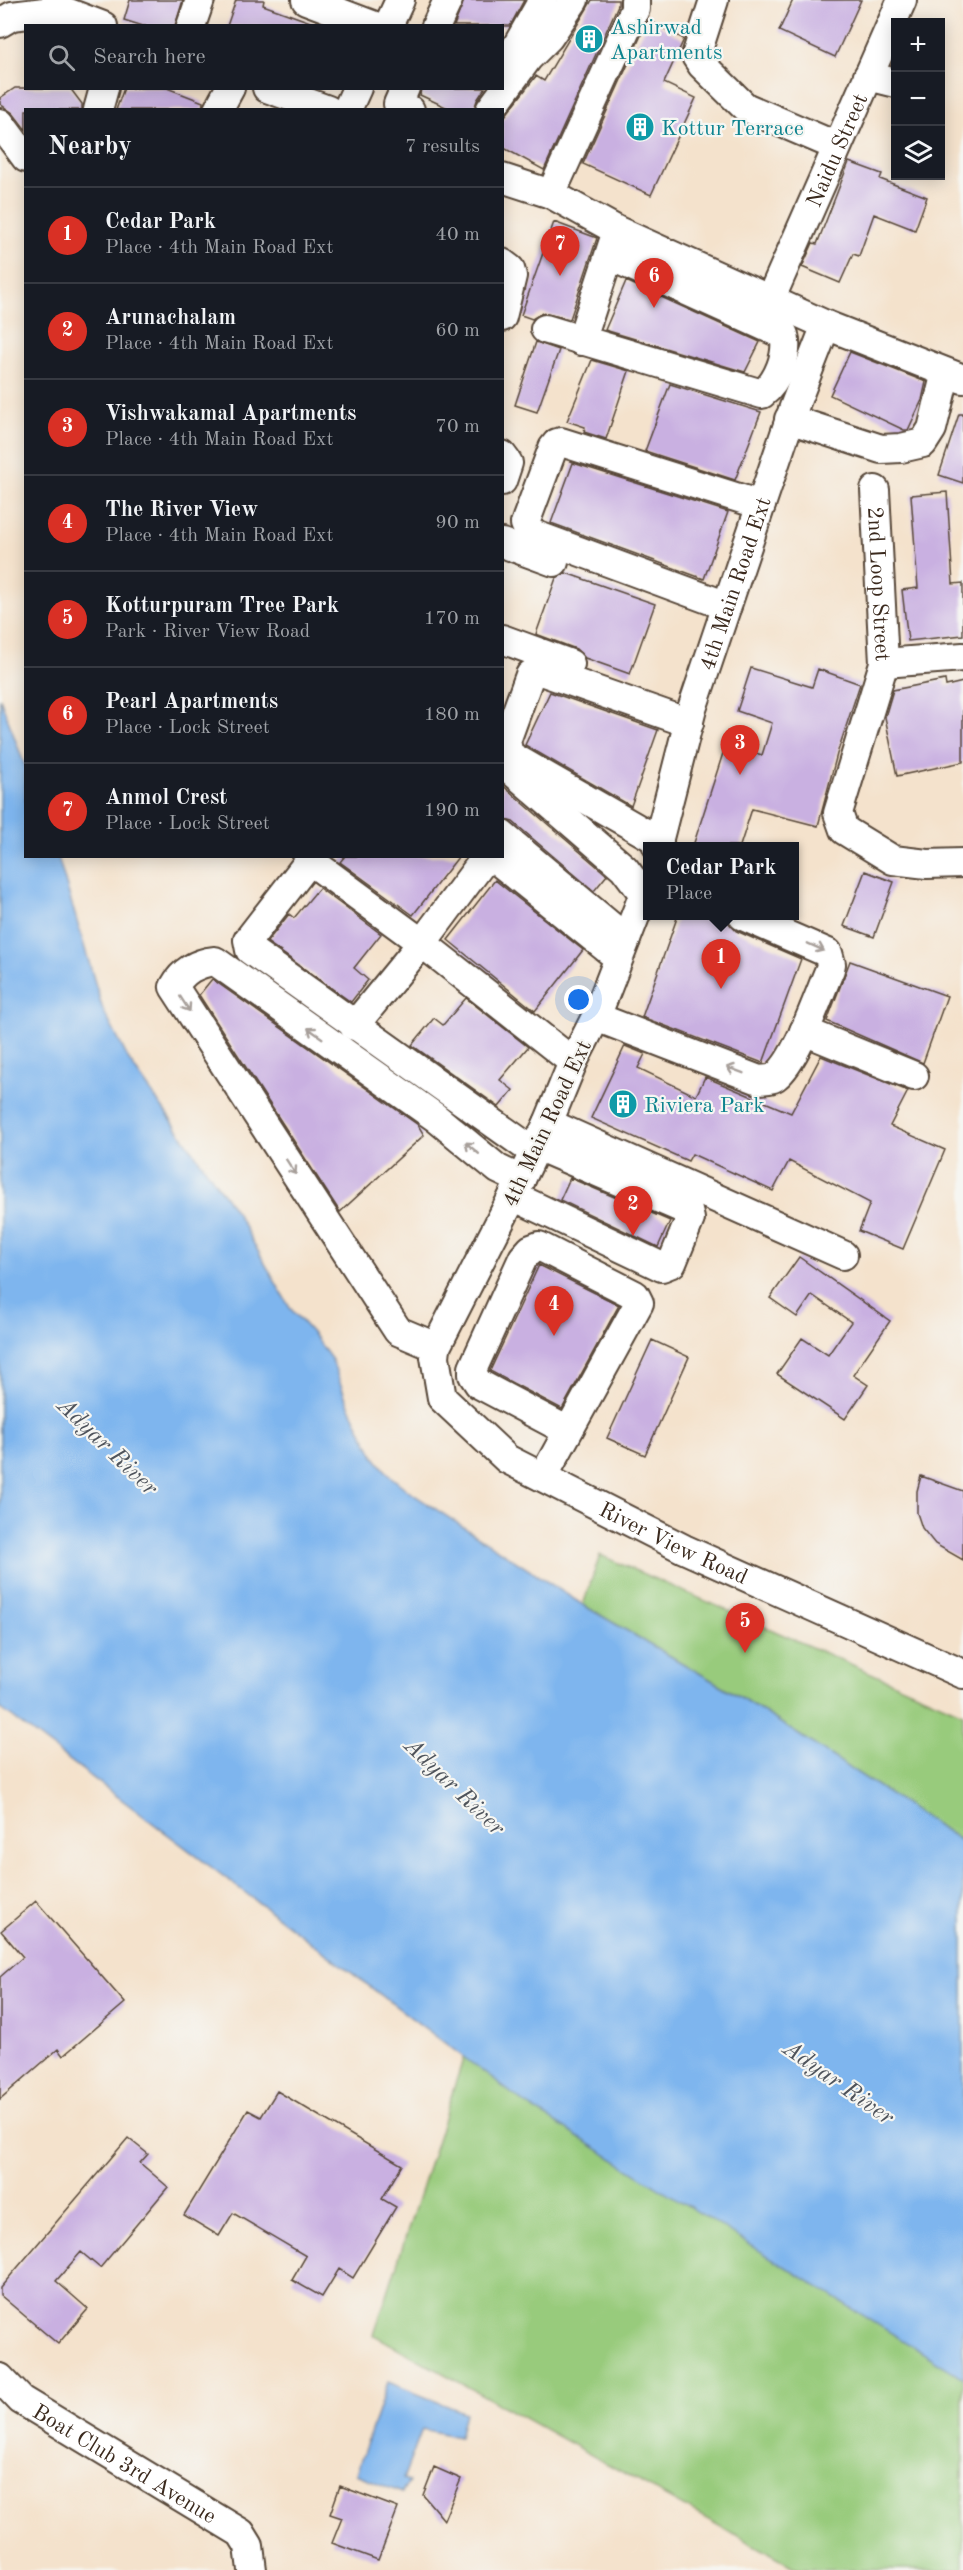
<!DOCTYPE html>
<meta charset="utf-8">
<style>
body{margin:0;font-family:"Old Standard TT",serif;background:#20242c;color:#f1f3f6}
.controls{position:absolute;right:18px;top:18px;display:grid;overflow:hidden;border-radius:0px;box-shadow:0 3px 15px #0003}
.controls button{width:54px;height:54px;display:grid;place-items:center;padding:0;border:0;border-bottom:2px solid #363941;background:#171b24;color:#f1f3f6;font:30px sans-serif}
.you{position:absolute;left:579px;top:1000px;width:21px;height:21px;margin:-15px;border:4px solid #fff;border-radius:50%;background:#1a73e8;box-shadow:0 0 0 9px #1a73e833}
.badge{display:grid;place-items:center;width:39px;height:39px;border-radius:50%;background:#d93025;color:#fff;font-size:20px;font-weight:700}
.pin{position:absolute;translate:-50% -50px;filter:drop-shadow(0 2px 3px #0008)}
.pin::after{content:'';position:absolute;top:32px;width:21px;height:18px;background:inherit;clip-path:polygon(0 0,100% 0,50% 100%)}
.popup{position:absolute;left:643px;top:842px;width:156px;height:78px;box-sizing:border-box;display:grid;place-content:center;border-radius:0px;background:#171b24;filter:drop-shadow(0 2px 4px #0005);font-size:20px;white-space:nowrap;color:#9ea1a6}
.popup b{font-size:22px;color:#f1f3f6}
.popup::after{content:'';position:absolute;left:50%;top:100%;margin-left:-12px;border:12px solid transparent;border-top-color:#171b24}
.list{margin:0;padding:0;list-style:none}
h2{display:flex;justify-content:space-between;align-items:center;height:78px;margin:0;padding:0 24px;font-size:26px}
h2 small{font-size:20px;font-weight:400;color:#9ea1a6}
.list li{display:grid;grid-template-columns:39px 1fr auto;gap:18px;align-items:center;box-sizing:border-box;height:96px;padding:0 24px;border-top:2px solid #363941}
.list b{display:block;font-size:22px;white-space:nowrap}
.list p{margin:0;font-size:20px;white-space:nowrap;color:#9ea1a6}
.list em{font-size:20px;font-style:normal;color:#9ea1a6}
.icon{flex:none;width:33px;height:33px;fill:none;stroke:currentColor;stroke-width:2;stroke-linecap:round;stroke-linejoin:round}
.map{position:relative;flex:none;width:963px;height:2570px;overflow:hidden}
.search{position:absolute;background:#171b24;box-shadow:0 3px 15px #0003;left:24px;top:24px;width:480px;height:66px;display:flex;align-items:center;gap:15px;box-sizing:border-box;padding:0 21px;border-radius:0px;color:#9ea1a6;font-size:22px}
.panel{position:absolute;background:#171b24;box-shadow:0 3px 15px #0003;left:24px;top:108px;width:480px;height:750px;border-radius:0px}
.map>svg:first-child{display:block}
.green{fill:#98cb7c;stroke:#6a7a4d;stroke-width:1.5}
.water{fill:#7eb5ee;stroke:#5c7086;stroke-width:1.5}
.building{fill:#c9b0e1}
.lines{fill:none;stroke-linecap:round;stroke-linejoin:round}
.minor-casing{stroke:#574638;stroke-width:32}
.minor{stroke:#fff;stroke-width:28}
.oneway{stroke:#a79f9a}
.labels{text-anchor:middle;stroke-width:4.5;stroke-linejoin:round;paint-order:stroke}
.culture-label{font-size:22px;fill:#0d838f;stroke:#f6f6f2;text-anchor:start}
.street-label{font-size:22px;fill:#3b2a1e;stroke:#f6f6f2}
.water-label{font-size:24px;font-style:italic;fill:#4f545c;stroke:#f6f6f2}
</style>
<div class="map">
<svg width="963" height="2570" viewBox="0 0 963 2570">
<rect width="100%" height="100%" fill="#f6f6f2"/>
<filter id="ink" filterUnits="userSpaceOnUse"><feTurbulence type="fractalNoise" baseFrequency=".0167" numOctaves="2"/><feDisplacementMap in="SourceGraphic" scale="12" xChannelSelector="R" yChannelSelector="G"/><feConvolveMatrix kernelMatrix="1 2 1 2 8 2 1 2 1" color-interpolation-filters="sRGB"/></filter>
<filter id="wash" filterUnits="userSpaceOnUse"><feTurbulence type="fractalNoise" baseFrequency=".008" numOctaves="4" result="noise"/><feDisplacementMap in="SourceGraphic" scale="24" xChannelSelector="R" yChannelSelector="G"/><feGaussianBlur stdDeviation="1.35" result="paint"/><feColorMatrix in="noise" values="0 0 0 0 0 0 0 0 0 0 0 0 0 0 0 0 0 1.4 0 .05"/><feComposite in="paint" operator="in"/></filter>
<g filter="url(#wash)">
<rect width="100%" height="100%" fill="#f4e2cc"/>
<path class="green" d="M 600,1555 L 963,1713 L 963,1842 L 747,1701 L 583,1605 Z
M 468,2044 L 963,2353 L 963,2570 L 799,2570 L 374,2335 Z"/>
<path class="water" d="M 0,698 L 25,766 L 26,856 L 58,857 L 103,1010 L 130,1062 L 236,1212 L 290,1308 L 313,1334 L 332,1360 L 346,1399 L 374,1456 L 390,1476 L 411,1493 L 583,1605 L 747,1701 L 963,1842 L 963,2378 L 527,2105 L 0,1708 Z
M 388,2382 L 465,2413 L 459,2437 L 422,2429 L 403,2479 L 409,2481 L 402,2493 L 356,2474 Z"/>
<g id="blocks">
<path class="building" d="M 130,0 L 183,0 L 175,26 L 143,26 L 124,20 Z
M 236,0 L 264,0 L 263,5 L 313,23 L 312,26 L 227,26 Z
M 464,0 L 524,0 L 510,26 L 454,26 Z
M 592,0 L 618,0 L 618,5 L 544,170 L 502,147 L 502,120 L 536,76 L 544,81 Z
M 793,0 L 861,0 L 835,57 L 779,31 Z
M 648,20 L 684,39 L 664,83 L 696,98 L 651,195 L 583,164 Z
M 15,88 L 70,88 L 82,104 L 82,110 L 26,110 L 26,130 L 13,113 L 0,104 L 0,98 Z
M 124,88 L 167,88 L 203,102 L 202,110 L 116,110 Z
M 421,88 L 485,88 L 477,100 L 474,110 L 452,110 L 420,95 Z
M 849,162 L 882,174 L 880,179 L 927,197 L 915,230 L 874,214 L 859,256 L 853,254 L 840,283 L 802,267 L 813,243 L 817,244 Z
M 554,222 L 597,238 L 570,319 L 542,313 L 532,319 L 521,315 Z
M 626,281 L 760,342 L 745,372 L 605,330 Z
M 536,342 L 559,350 L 537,412 L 515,405 Z
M 850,352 L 926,382 L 922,400 L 908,430 L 904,430 L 830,395 Z
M 592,360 L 629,371 L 606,439 L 584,432 L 585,427 L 567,421 Z
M 670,384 L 761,412 L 735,480 L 645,451 Z
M 959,414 L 963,414 L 963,483 L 939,475 Z
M 573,463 L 728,512 L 704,579 L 551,523 Z
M 947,492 L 953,584 L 963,583 L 963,635 L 908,641 L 902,590 L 918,588 L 911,495 Z
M 566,573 L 655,604 L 630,674 L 585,658 L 576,649 L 536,634 L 556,578 Z
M 751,668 L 812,687 L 818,669 L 860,684 L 837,754 L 818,826 L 752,809 L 740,846 L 693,846 L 726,744 L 762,755 L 772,723 L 737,711 Z
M 945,680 L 946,686 L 963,682 L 963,762 L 897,776 L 885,717 L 893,690 Z
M 550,692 L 658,730 L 631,806 L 525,745 Z
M 502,785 L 607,875 L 594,891 L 513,822 L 502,819 Z
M 345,856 L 459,856 L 413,915 L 340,862 Z
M 865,871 L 894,882 L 874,937 L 844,926 Z
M 495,880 L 583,950 L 535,1011 L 448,940 Z
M 319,888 L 381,934 L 354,968 L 368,980 L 351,1002 L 267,942 L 289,914 L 294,918 Z
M 678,915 L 712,915 L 728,922 L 736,931 L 801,959 L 763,1063 L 642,1017 Z
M 850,961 L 947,996 L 923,1063 L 827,1021 Z
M 212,979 L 418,1125 L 424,1135 L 340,1212 L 199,995 Z
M 466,998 L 528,1047 L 500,1080 L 513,1090 L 499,1107 L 412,1045 L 434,1018 L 443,1025 Z
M 625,1046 L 645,1054 L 638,1068 L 696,1096 L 705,1077 L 791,1113 L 821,1056 L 908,1091 L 890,1126 L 945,1150 L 903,1249 L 859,1231 L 870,1203 L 789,1161 L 773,1191 L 692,1154 L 688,1161 L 591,1118 Z
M 570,1178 L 670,1221 L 658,1247 L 560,1200 Z
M 799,1257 L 890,1321 L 853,1375 L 868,1385 L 845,1419 L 777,1374 L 802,1338 L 828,1355 L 851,1322 L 812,1295 L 797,1317 L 770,1298 Z
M 539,1265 L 619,1305 L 562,1409 L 490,1371 Z
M 652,1340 L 689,1357 L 645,1455 L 607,1438 Z
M 921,1476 L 963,1491 L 963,1560 L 935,1544 L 922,1528 L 917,1513 L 917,1491 Z
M 36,1901 L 125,2003 L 63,2056 L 58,2049 L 0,2099 L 0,1977 L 23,1957 L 1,1931 Z
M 277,2091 L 402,2165 L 382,2199 L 396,2207 L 353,2278 L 339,2269 L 322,2297 L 292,2280 L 306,2256 L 233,2213 L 219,2236 L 184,2215 L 248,2110 L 261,2117 Z
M 128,2138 L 148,2154 L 140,2163 L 168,2187 L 100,2268 L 81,2252 L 56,2281 L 88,2309 L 58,2344 L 0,2295 L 0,2288 Z
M 434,2467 L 461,2479 L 444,2520 L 423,2495 Z
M 340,2486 L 398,2508 L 378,2560 L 332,2543 L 342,2518 L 330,2514 Z"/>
</g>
</g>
<g filter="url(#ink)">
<use href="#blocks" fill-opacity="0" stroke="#574638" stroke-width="1.5"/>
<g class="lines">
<g class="minor-casing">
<g id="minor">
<path d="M 306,0 L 375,26"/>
<path d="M 714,0 L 696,56 L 702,65 L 745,107 L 836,146"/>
<path d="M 0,23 L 12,16 L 61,10 L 103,26"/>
<path d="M 191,26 L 200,0"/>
<path d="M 388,26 L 400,0"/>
<path d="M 436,26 L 448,0"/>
<path d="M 505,67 L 543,0"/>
<path d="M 868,76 L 896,83"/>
<path d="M 267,88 L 328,110"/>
<path d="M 405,88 L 398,104 L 410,110"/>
<path d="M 98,110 L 104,88"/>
<path d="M 218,110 L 230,88"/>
<path d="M 347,110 L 357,88"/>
<path d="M 490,110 L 528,58 L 549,37 L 574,0"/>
<path d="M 0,123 L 26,158"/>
<path d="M 502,178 L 551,194 L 618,231 L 826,325 L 963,379"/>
<path d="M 551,194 L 635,9 L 635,0"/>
<path d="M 502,263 L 510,269 L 512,276 L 502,317"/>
<path id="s1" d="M 770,300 L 902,0"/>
<path d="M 545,329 L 762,394 C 778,382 789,354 784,335 L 610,256"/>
<path d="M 581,341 L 615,237"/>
<path d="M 789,419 L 881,449 L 901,448 L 923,443 L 932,429 L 944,380 L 950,375"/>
<path d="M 502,455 L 508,463 L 502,481"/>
<path id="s2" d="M 875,490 L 884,663 L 838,813 L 844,830 L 893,860 L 927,864 L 963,863"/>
<path d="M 502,543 L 554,562"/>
<path d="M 727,606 L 530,533 L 525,524 L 527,518 L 553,448 L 557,443 L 561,442 L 761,505"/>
<path d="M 502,639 L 570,664"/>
<path d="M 884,663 L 963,657"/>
<path d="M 513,772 L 624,868 L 643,893"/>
<path d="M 502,835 L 626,939"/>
<path d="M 659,841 L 509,755 L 506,741 L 530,675 L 538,670 L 689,723"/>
<path id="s3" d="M 657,846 L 692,709 L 794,407 L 826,325"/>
<path d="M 487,856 L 422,943 L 312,862 L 307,864 L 248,940 L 250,950 L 534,1152"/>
<path d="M 492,856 L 610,951"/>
<path id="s4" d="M 648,883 L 596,1017 L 573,1062 L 548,1123 L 513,1196 L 436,1347 L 435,1357 L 442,1398 L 507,1459 L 684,1549 L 963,1674"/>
<path d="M 596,1017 L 759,1080 C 765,1079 772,1080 776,1076 C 797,1060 819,994 830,969 L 831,964 L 828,953 L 743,916"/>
<path d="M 354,1026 L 422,943 L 573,1062"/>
<path d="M 804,1031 L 914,1076"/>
<path d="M 548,1123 L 843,1255"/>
<path d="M 513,1196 L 662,1267 L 672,1263 L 690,1219 L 688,1211 L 537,1146"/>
<path d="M 436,1347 L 398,1331 L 174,987 C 183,971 196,963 215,961 L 435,1117 L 498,1169 L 521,1180"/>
<path d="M 543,1477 L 639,1303 L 635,1295 L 539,1246 L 531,1249 L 523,1258 L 473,1368 L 473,1375 L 479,1384 L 568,1431"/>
<path id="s5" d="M 0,2378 L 21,2400 L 241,2533 L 249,2546 L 252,2570"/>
</g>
</g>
<use href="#minor" class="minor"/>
</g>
<defs><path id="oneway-shaft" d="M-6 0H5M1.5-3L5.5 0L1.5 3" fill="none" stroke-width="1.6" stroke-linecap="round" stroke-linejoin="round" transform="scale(1.5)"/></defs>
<g class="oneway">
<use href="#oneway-shaft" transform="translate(816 947) rotate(24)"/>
<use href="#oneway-shaft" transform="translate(185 1004) rotate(57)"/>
<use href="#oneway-shaft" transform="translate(315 1033) rotate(-145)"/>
<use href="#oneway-shaft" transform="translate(735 1070) rotate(-159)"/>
<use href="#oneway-shaft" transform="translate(472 1148) rotate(-140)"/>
<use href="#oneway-shaft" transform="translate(291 1167) rotate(57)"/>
</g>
</g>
<defs>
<g id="building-disc" transform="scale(1.5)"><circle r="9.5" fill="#0f9aa8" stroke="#f6f6f2"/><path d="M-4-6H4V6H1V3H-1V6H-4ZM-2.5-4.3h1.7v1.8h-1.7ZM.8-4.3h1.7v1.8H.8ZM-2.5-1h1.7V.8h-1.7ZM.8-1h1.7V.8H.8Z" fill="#fff"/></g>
</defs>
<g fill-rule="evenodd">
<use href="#building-disc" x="589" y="39"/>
<use href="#building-disc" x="640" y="127"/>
<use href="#building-disc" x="623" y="1104"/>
</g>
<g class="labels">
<g class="culture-label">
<text x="610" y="34">Ashirwad<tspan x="610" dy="25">Apartments</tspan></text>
<text x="661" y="135">Kottur Terrace</text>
<text x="644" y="1112">Riviera Park</text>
</g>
<g class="street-label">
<text dy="8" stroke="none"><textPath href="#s1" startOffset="164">Naidu Street</textPath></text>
<text dy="8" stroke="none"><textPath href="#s3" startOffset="274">4th Main Road Ext</textPath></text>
<text dy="8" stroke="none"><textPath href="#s2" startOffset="94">2nd Loop Street</textPath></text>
<text transform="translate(546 1123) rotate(-65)" y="8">4th Main Road Ext</text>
<text dy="8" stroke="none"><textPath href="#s4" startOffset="838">River View Road</textPath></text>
<text dy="8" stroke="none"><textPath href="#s5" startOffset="152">Boat Club 3rd Avenue</textPath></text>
</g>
<g class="water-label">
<text transform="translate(108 1446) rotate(44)" y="8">Adyar River</text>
<text transform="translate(455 1786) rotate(44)" y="8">Adyar River</text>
<text transform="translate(839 2082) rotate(35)" y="8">Adyar River</text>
</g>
</g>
</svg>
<div class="controls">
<button>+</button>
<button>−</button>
<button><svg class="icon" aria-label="layers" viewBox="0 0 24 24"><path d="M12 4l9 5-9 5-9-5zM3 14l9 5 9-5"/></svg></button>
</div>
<div class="you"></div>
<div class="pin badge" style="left:721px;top:989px">1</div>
<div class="popup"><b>Cedar Park</b>Place</div>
<div class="pin badge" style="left:633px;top:1236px">2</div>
<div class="pin badge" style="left:740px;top:775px">3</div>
<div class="pin badge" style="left:554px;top:1336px">4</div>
<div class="pin badge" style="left:745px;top:1653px">5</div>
<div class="pin badge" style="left:654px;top:308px">6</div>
<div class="pin badge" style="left:560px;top:276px">7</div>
<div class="search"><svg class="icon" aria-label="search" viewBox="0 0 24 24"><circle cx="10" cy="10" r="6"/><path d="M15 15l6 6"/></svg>Search here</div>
<section class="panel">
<h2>Nearby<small>7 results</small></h2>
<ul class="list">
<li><span class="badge">1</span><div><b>Cedar Park</b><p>Place · 4th Main Road Ext</p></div><em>40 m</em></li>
<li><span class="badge">2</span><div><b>Arunachalam</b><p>Place · 4th Main Road Ext</p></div><em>60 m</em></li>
<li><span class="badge">3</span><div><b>Vishwakamal Apartments</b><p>Place · 4th Main Road Ext</p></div><em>70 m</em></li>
<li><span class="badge">4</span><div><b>The River View</b><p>Place · 4th Main Road Ext</p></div><em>90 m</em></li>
<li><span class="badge">5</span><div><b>Kotturpuram Tree Park</b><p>Park · River View Road</p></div><em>170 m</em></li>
<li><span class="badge">6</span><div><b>Pearl Apartments</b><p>Place · Lock Street</p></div><em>180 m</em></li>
<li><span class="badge">7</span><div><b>Anmol Crest</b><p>Place · Lock Street</p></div><em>190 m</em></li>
</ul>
</section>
</div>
